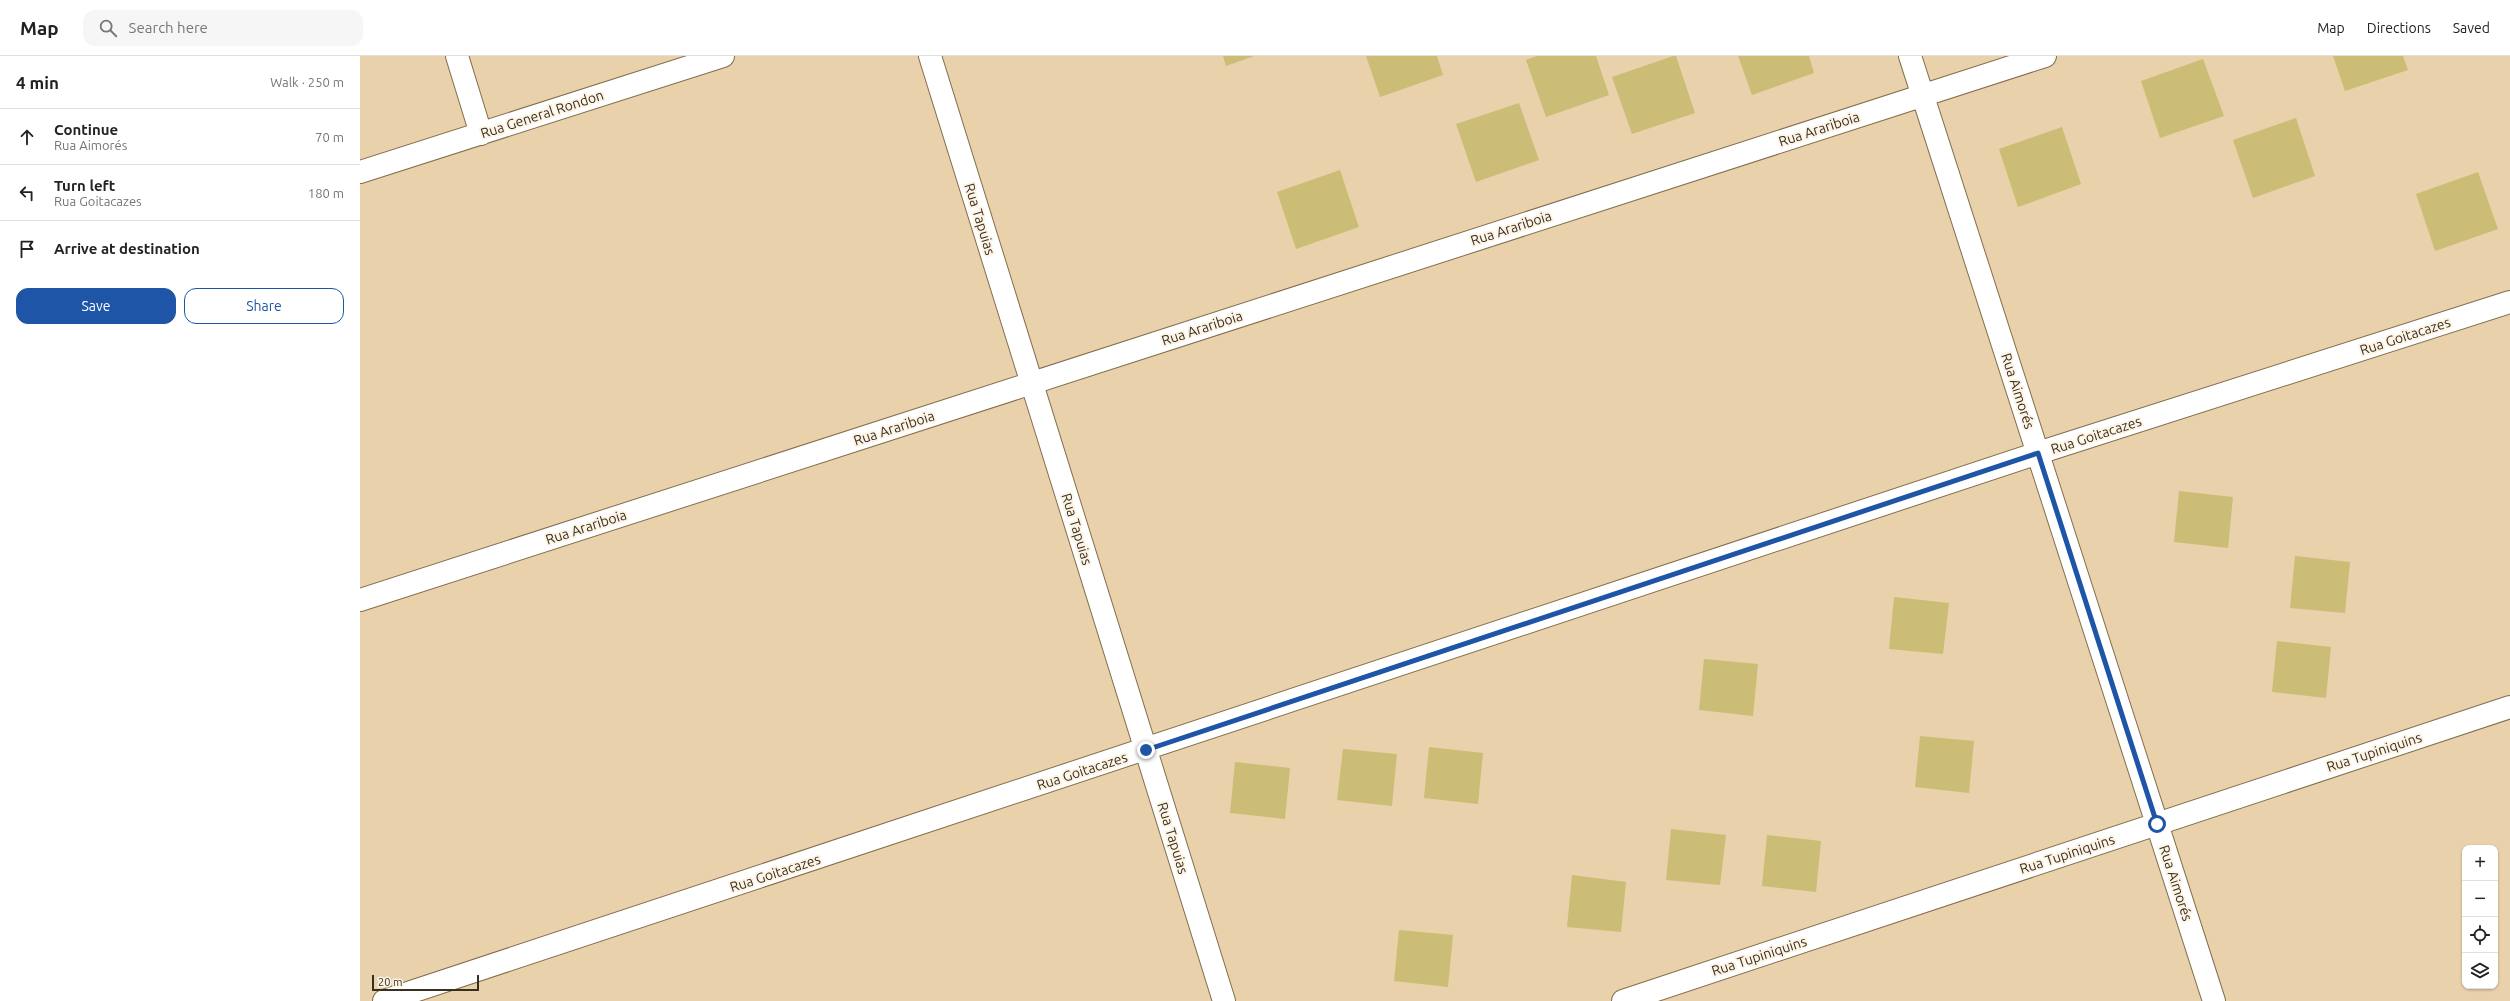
<!DOCTYPE html>
<meta charset="utf-8">
<style>
body{margin:0;font-family:Ubuntu,sans-serif;background:#f6f6f6;color:#222}
.controls{position:absolute;right:12px;bottom:12px;display:grid;overflow:hidden;border-radius:8px;box-shadow:0 1px 3px #0004}
.controls button{width:36px;height:36px;display:grid;place-items:center;padding:0;border:0;border-bottom:1px solid #e0e0e0;background:#fff;color:#222;font:20px sans-serif}
.scale{position:absolute;left:12px;bottom:10px;width:107px;box-sizing:border-box;padding-left:4px;border:2px solid #392f21;border-top:0;font-size:11px;line-height:14px;white-space:nowrap;color:#392f21;-webkit-text-stroke:3px #fdf4e5;paint-order:stroke}
.stop{position:absolute;width:12px;height:12px;margin:-9px;border:3px solid #1e55a7;border-radius:50%;background:#fff}
.stop.end{background:#1e55a7;border-color:#fff;box-shadow:0 1px 4px #0008}
.list{margin:0;padding:0;list-style:none}
h2{display:flex;justify-content:space-between;align-items:center;height:52px;margin:0;padding:0 16px;font-size:17px}
h2 small{font-size:13px;font-weight:400;color:#767676}
.list li{display:grid;grid-template-columns:26px 1fr auto;gap:12px;align-items:center;box-sizing:border-box;height:56px;padding:0 16px;border-top:1px solid #e0e0e0}
.list b{display:block;font-size:15px;white-space:nowrap}
.list p{margin:0;font-size:13px;white-space:nowrap;color:#767676}
.list em{font-size:13px;font-style:normal;color:#767676}
.actions{display:flex;gap:8px;padding:12px 16px}
.actions a{flex:1;padding:9px 0;border:1px solid #1e55a7;border-radius:12px;text-align:center;font-size:14px;color:#1e55a7}
.actions .main{background:#1e55a7;color:#fff}
.icon{flex:none;width:22px;height:22px;fill:none;stroke:currentColor;stroke-width:2;stroke-linecap:round;stroke-linejoin:round}
.map{position:relative;flex:none;width:2150px;height:945px;overflow:hidden}
header{display:flex;align-items:center;gap:24px;box-sizing:border-box;height:56px;padding:0 20px;background:#fff;border-bottom:1px solid #e0e0e0}
header strong{font-size:19px}
nav{display:flex;gap:22px;margin-inline-start:auto;font-size:14px}
.search{width:280px;height:36px;background:#f6f6f6;display:flex;align-items:center;gap:10px;box-sizing:border-box;padding:0 14px;border-radius:12px;color:#767676;font-size:15px}
main{display:flex}
aside{flex:1;background:#fff}
.map>svg:first-child{display:block}
.building{fill:#cbbd75}
.lines{fill:none;stroke-linecap:round;stroke-linejoin:round}
.street-casing{stroke:#836e4c;stroke-width:24}
.street{stroke:#fff;stroke-width:22}
.route{stroke:#1e55a7;stroke-width:5}
.labels{text-anchor:middle;stroke-width:4;stroke-linejoin:round;paint-order:stroke}
.street-label{font-size:14px;fill:#392f21;stroke:#fdf4e5}
</style>
<header>
<strong>Map</strong>
<div class="search"><svg class="icon" aria-label="search" viewBox="0 0 24 24"><circle cx="10" cy="10" r="6"/><path d="M15 15l6 6"/></svg>Search here</div>
<nav><a>Map</a><a>Directions</a><a>Saved</a></nav>
</header>
<main>
<aside>
<h2>4 min<small>Walk · 250 m</small></h2>
<ul class="list">
<li><svg class="icon" aria-label="ahead" viewBox="0 0 24 24"><path d="M12 20V5M6 11l6-6 6 6"/></svg><div><b>Continue</b><p>Rua Aimorés</p></div><em>70 m</em></li>
<li><svg class="icon" aria-label="left" viewBox="0 0 24 24"><path d="M17 20v-9H6M10 6l-5 5 5 5"/></svg><div><b>Turn left</b><p>Rua Goitacazes</p></div><em>180 m</em></li>
<li><svg class="icon" aria-label="arrive" viewBox="0 0 24 24"><path d="M6 21V4h12l-3 4 3 4H6"/></svg><div><b>Arrive at destination</b></div></li>
</ul>
<div class="actions"><a class="main">Save</a><a>Share</a></div>
</aside>
<div class="map">
<svg width="2150" height="945" viewBox="0 0 2150 945">
<rect width="100%" height="100%" fill="#e8d1ab"/>
<path class="building" d="M 863,0 L 894,0 L 866,10 Z
M 1006,0 L 1077,0 L 1083,19 L 1020,41 Z
M 1177,0 L 1236,0 L 1249,39 L 1186,61 L 1166,4 Z
M 1313,0 L 1316,0 L 1335,57 L 1272,78 L 1252,21 Z
M 1378,0 L 1449,0 L 1454,17 L 1392,39 Z
M 1973,0 L 2043,0 L 2048,14 L 1985,35 Z
M 1843,3 L 1864,60 L 1800,82 L 1781,25 Z
M 1159,47 L 1179,104 L 1116,126 L 1096,68 Z
M 1936,62 L 1955,120 L 1893,142 L 1873,84 Z
M 1702,71 L 1721,128 L 1658,151 L 1639,93 Z
M 980,114 L 999,171 L 936,193 L 917,136 Z
M 2118,116 L 2138,173 L 2075,195 L 2056,138 Z
M 1819,435 L 1873,441 L 1868,492 L 1814,486 Z
M 1935,500 L 1990,506 L 1985,557 L 1930,552 Z
M 1534,541 L 1589,547 L 1583,598 L 1529,593 Z
M 1917,585 L 1971,591 L 1966,642 L 1912,636 Z
M 1344,603 L 1398,608 L 1393,660 L 1339,654 Z
M 1560,680 L 1614,685 L 1609,737 L 1555,731 Z
M 1069,691 L 1123,697 L 1118,748 L 1064,742 Z
M 983,693 L 1037,698 L 1032,750 L 977,744 Z
M 875,706 L 930,712 L 925,763 L 870,757 Z
M 1311,773 L 1366,779 L 1360,829 L 1306,824 Z
M 1407,779 L 1461,785 L 1456,836 L 1402,830 Z
M 1212,819 L 1266,826 L 1261,876 L 1207,871 Z
M 1039,874 L 1093,879 L 1088,931 L 1034,925 Z"/>
<g class="lines">
<g class="street-casing">
<path id="street" d="M 97,0 L 121,78
M 570,0 L 864,945
M 1550,0 L 1854,945
M 0,116 L 363,0
M 0,544 L 1685,0
M 24,945 L 1678,397 L 2150,246
M 1263,945 L 2150,651"/>
</g>
<use href="#street" class="street"/>
</g>
<g class="lines">
<path class="route" d="M 786,694 L 1678,397 L 1797,768"/>
</g>
<g class="labels">
<g class="street-label">
<text transform="translate(182 58) rotate(-18)" y="5">Rua General Rondon</text>
<text transform="translate(1459 73) rotate(-18)" y="5">Rua Arariboia</text>
<text transform="translate(620 163) rotate(73)" y="5">Rua Tapuias</text>
<text transform="translate(1151 172) rotate(-18)" y="5">Rua Arariboia</text>
<text transform="translate(842 272) rotate(-18)" y="5">Rua Arariboia</text>
<text transform="translate(2045 280) rotate(-18)" y="5">Rua Goitacazes</text>
<text transform="translate(1658 335) rotate(72)" y="5">Rua Aimorés</text>
<text transform="translate(534 372) rotate(-18)" y="5">Rua Arariboia</text>
<text transform="translate(1736 379) rotate(-18)" y="5">Rua Goitacazes</text>
<text transform="translate(226 471) rotate(-18)" y="5">Rua Arariboia</text>
<text transform="translate(717 473) rotate(73)" y="5">Rua Tapuias</text>
<text transform="translate(2014 696) rotate(-18)" y="5">Rua Tupiniquins</text>
<text transform="translate(722 715) rotate(-18)" y="5">Rua Goitacazes</text>
<text transform="translate(813 782) rotate(73)" y="5">Rua Tapuias</text>
<text transform="translate(1707 798) rotate(-18)" y="5">Rua Tupiniquins</text>
<text transform="translate(415 817) rotate(-18)" y="5">Rua Goitacazes</text>
<text transform="translate(1816 827) rotate(72)" y="5">Rua Aimorés</text>
<text transform="translate(1399 900) rotate(-18)" y="5">Rua Tupiniquins</text>
</g>
</g>
</svg>
<div class="controls">
<button>+</button>
<button>−</button>
<button><svg class="icon" aria-label="locate" viewBox="0 0 24 24"><circle cx="12" cy="12" r="6"/><path d="M12 2v4M12 18v4M2 12h4M18 12h4"/></svg></button>
<button><svg class="icon" aria-label="layers" viewBox="0 0 24 24"><path d="M12 4l9 5-9 5-9-5zM3 14l9 5 9-5"/></svg></button>
</div>
<div class="scale">20 m</div>
<div class="stop" style="left:1797px;top:768px"></div>
<div class="stop end" style="left:786px;top:694px"></div>
</div>
</main>
